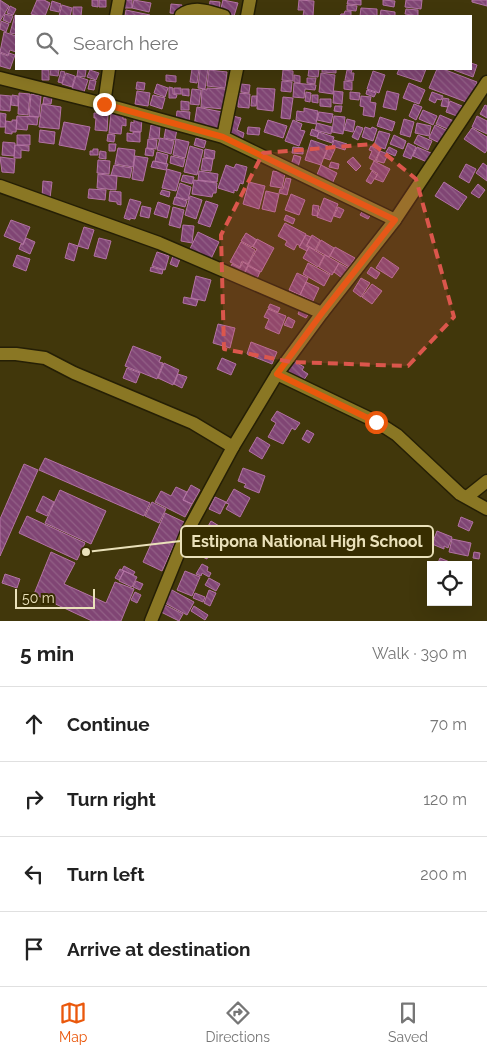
<!DOCTYPE html>
<meta charset="utf-8">
<style>
body{margin:0;font-family:Raleway,sans-serif;background:#f2f2f2;color:#222}
.controls{position:absolute;right:15px;bottom:15px;display:grid;overflow:hidden;border-radius:0px;box-shadow:0 5px 20px #0002}
.controls button{width:45px;height:45px;display:grid;place-items:center;padding:0;border:0;border-bottom:1px solid #e0e0e0;background:#fff;color:#222;font:25px sans-serif}
.scale{position:absolute;left:15px;bottom:12px;width:80px;box-sizing:border-box;padding-left:5px;border:2px solid #eae1ba;border-top:0;font-size:14px;line-height:18px;white-space:nowrap;color:#eae1ba;-webkit-text-stroke:4px #372d00;paint-order:stroke}
.stop{position:absolute;width:15px;height:15px;margin:-11px;border:4px solid #ea580c;border-radius:50%;background:#fff}
.stop.end{background:#ea580c;border-color:#fff;box-shadow:0 1px 5px #0008}
.list{margin:0;padding:0;list-style:none}
h2{display:flex;justify-content:space-between;align-items:center;height:65px;margin:0;padding:0 20px;font-size:21px}
h2 small{font-size:16px;font-weight:400;color:#767676}
.list li{display:grid;grid-template-columns:32px 1fr auto;gap:15px;align-items:center;box-sizing:border-box;height:75px;padding:0 20px;border-top:1px solid #e0e0e0}
.list b{display:block;font-size:19px;white-space:nowrap}
.list em{font-size:16px;font-style:normal;color:#767676}
.icon{flex:none;width:28px;height:28px;fill:none;stroke:currentColor;stroke-width:2;stroke-linecap:round;stroke-linejoin:round}
.map{position:relative;flex:none;width:487px;height:621px;overflow:hidden}
.search{position:absolute;background:#fff;box-shadow:0 5px 20px #0002;left:15px;right:15px;top:15px;height:55px;display:flex;align-items:center;gap:12px;box-sizing:border-box;padding:0 18px;border-radius:0px;color:#767676;font-size:19px}
.sheet{height:365px;background:#fff}
nav{display:flex;justify-content:space-around;align-items:center;box-sizing:border-box;height:70px;border-top:1px solid #e0e0e0;background:#fff;font-size:14px;color:#767676}
nav a{display:grid;justify-items:center;gap:2px}
nav .on{color:#ea580c}
.map>svg:first-child{display:block}
.building{fill:url(#building-back-hatch);stroke:#b373a4}
.lines{fill:none;stroke-linecap:round;stroke-linejoin:round}
.street-casing{stroke:#251f05;stroke-width:15}
.secondary-casing{stroke:#251f05;stroke-width:15}
.street{stroke:#8a7724;stroke-width:12}
.secondary{stroke:#8a7724;stroke-width:12}
.route{stroke:#ea580c;stroke-width:6}
.marked{fill:#db564c;fill-opacity:0.2;stroke:#db564c;stroke-width:4;stroke-dasharray:10 6;stroke-linejoin:round}
.leader{fill:none;stroke:#eae1ba;stroke-width:2}
.callout-dot{fill:#eae1ba;stroke:#372d00;stroke-width:2}
.callout{fill:#372d00;stroke:#eae1ba;stroke-width:2}
.callout-label{font-size:16px;text-anchor:middle;font-weight:bold;fill:#eae1ba}
</style>
<div class="map">
<svg width="487" height="621" viewBox="0 0 487 621">
<defs>
<pattern id="building-back-hatch" width="6" height="6" patternUnits="userSpaceOnUse" patternTransform="scale(1.25)"><rect width="6" height="6" fill="#804574"/><path d="M-1 5l2 2M0 0l6 6M5-1l2 2" fill="none" stroke="#926086"/></pattern>
</defs>
<rect width="100%" height="100%" fill="#41370b"/>
<path class="building" d="M 0,0 L 9,6 L 0,21 Z
M 37,0 L 44,0 L 50,3 L 45,16 L 38,16 L 31,14 Z
M 92,0 L 98,0 L 98,7 L 92,6 Z
M 99,0 L 106,0 L 106,7 L 99,7 Z
M 123,0 L 132,0 L 132,8 L 122,8 Z
M 134,0 L 151,3 L 149,12 L 132,8 Z
M 223,0 L 238,3 L 234,16 L 220,12 Z
M 299,0 L 314,1 L 313,16 L 303,16 L 304,10 L 298,10 Z
M 348,0 L 361,0 L 361,5 L 347,4 Z
M 383,0 L 395,1 L 394,7 L 383,5 Z
M 406,0 L 422,0 L 421,9 L 405,7 Z
M 472,0 L 487,0 L 487,6 L 472,2 Z
M 52,1 L 61,4 L 59,12 L 50,10 Z
M 210,1 L 220,2 L 219,12 L 209,11 Z
M 171,4 L 182,5 L 181,14 L 170,13 Z
M 62,5 L 72,8 L 70,16 L 59,16 Z
M 347,5 L 357,6 L 356,11 L 347,10 Z
M 10,6 L 16,9 L 13,15 L 7,13 Z
M 73,7 L 82,7 L 81,16 L 73,16 Z
M 361,8 L 377,9 L 377,16 L 360,16 Z
M 406,9 L 418,10 L 418,16 L 405,14 Z
M 126,10 L 150,15 L 150,16 L 125,16 Z
M 381,10 L 395,12 L 395,16 L 380,16 Z
M 345,11 L 351,11 L 351,16 L 340,16 L 341,14 L 344,14 Z
M 5,14 L 13,16 L 10,23 L 3,20 Z
M 15,15 L 19,16 L 16,16 L 16,34 L 10,33 Z
M 1,21 L 9,24 L 6,32 L 0,29 Z
M 4,32 L 16,36 L 16,52 L 10,50 L 8,55 L 0,52 Z
M 0,53 L 8,56 L 9,53 L 15,55 L 10,69 L 0,66 Z
M 471,63 L 477,65 L 473,77 L 454,70 L 454,69 L 471,69 Z
M 51,69 L 59,70 L 58,76 L 50,75 Z
M 78,69 L 86,70 L 85,77 L 77,76 Z
M 192,69 L 199,69 L 197,83 L 190,82 Z
M 200,69 L 208,69 L 205,89 L 198,88 Z
M 309,69 L 319,69 L 318,77 L 308,76 Z
M 322,69 L 336,69 L 336,73 L 322,72 Z
M 399,69 L 426,69 L 421,82 L 397,74 Z
M 437,69 L 443,69 L 477,82 L 469,103 L 429,88 Z
M 42,70 L 49,70 L 49,80 L 42,80 Z
M 90,70 L 99,73 L 96,80 L 87,77 Z
M 209,70 L 227,72 L 225,88 L 207,86 Z
M 283,70 L 293,71 L 293,81 L 282,80 Z
M 347,70 L 352,70 L 351,73 L 354,73 L 353,81 L 345,80 Z
M 61,71 L 65,72 L 62,83 L 58,82 Z
M 373,71 L 385,75 L 379,93 L 367,89 Z
M 66,73 L 75,76 L 72,87 L 62,84 Z
M 321,73 L 335,75 L 333,94 L 319,92 Z
M 166,75 L 176,76 L 176,82 L 166,81 Z
M 294,75 L 300,76 L 300,83 L 294,82 Z
M 76,76 L 88,80 L 84,92 L 72,89 Z
M 307,78 L 316,78 L 315,84 L 307,83 Z
M 90,80 L 96,81 L 94,90 L 88,89 Z
M 282,81 L 292,82 L 291,92 L 281,91 Z
M 344,81 L 352,82 L 352,90 L 344,89 Z
M 137,82 L 145,83 L 144,90 L 136,89 Z
M 294,83 L 316,85 L 315,90 L 305,89 L 304,98 L 293,97 Z
M 409,83 L 425,90 L 419,104 L 403,98 Z
M 157,84 L 168,88 L 165,97 L 154,93 Z
M 241,84 L 250,85 L 249,93 L 241,92 Z
M 169,87 L 173,88 L 173,94 L 177,95 L 176,98 L 169,98 Z
M 174,88 L 181,88 L 181,94 L 174,94 Z
M 207,88 L 226,89 L 224,109 L 201,107 L 202,89 L 207,90 Z
M 257,88 L 275,89 L 273,111 L 257,109 Z
M 182,89 L 189,89 L 189,96 L 182,95 Z
M 192,89 L 201,90 L 199,105 L 190,104 Z
M 367,90 L 376,93 L 374,97 L 366,94 Z
M 137,91 L 150,93 L 148,106 L 135,104 Z
M 334,91 L 343,92 L 342,104 L 333,103 Z
M 387,91 L 399,94 L 396,110 L 383,107 Z
M 306,92 L 311,93 L 310,102 L 305,101 Z
M 350,92 L 360,93 L 359,100 L 350,99 Z
M 432,92 L 443,96 L 441,100 L 437,99 L 435,103 L 429,100 Z
M 19,93 L 30,94 L 28,115 L 18,114 Z
M 238,93 L 250,94 L 249,108 L 238,107 Z
M 31,94 L 41,96 L 39,117 L 29,116 Z
M 0,95 L 11,96 L 10,111 L 0,110 Z
M 12,95 L 18,96 L 18,106 L 11,105 Z
M 153,95 L 165,98 L 162,109 L 150,105 Z
M 312,95 L 318,95 L 318,103 L 312,102 Z
M 252,96 L 257,96 L 256,106 L 251,106 Z
M 361,96 L 371,97 L 370,102 L 376,103 L 374,117 L 363,115 L 364,107 L 360,106 Z
M 44,97 L 52,97 L 51,104 L 43,104 Z
M 283,97 L 293,98 L 290,119 L 281,118 Z
M 443,98 L 449,99 L 448,107 L 441,106 Z
M 320,99 L 331,99 L 331,107 L 320,106 Z
M 181,101 L 189,102 L 189,110 L 181,110 Z
M 450,101 L 462,106 L 457,116 L 446,112 Z
M 42,104 L 61,107 L 59,129 L 39,127 Z
M 414,104 L 422,107 L 416,120 L 409,116 Z
M 485,105 L 487,106 L 487,118 L 480,114 Z
M 335,106 L 342,106 L 341,112 L 334,111 Z
M 197,107 L 222,112 L 219,130 L 194,126 Z
M 304,108 L 318,111 L 316,124 L 296,120 L 297,111 L 304,112 Z
M 423,110 L 437,116 L 433,125 L 419,119 Z
M 177,111 L 190,112 L 189,122 L 176,120 Z
M 319,112 L 333,114 L 331,123 L 317,120 Z
M 0,113 L 6,114 L 5,127 L 0,127 Z
M 94,113 L 108,114 L 107,131 L 95,130 L 96,118 L 94,118 Z
M 111,113 L 123,114 L 123,119 L 126,119 L 126,126 L 122,125 L 121,134 L 109,133 Z
M 440,115 L 454,121 L 450,130 L 436,124 Z
M 17,116 L 38,117 L 37,125 L 28,124 L 27,130 L 16,129 Z
M 233,116 L 241,118 L 237,130 L 244,133 L 242,141 L 227,137 Z
M 334,116 L 345,117 L 343,134 L 332,132 Z
M 477,116 L 487,121 L 487,134 L 472,127 Z
M 380,117 L 395,122 L 392,131 L 377,126 Z
M 134,118 L 142,118 L 141,132 L 130,131 L 131,122 L 134,123 Z
M 347,119 L 355,121 L 353,132 L 344,130 Z
M 404,119 L 414,122 L 410,137 L 400,134 Z
M 12,120 L 17,120 L 16,132 L 12,132 L 12,134 L 5,133 L 6,121 L 12,122 Z
M 268,120 L 287,126 L 283,138 L 264,132 Z
M 293,120 L 302,124 L 300,130 L 305,131 L 299,146 L 285,141 Z
M 64,122 L 90,127 L 85,150 L 59,145 Z
M 317,123 L 332,127 L 331,134 L 315,130 Z
M 417,123 L 431,126 L 429,136 L 415,133 Z
M 151,125 L 160,126 L 159,139 L 149,138 Z
M 435,125 L 448,131 L 442,144 L 429,138 Z
M 357,126 L 363,128 L 358,140 L 352,137 Z
M 166,127 L 177,129 L 175,140 L 164,138 Z
M 248,127 L 260,128 L 259,135 L 247,134 Z
M 365,127 L 371,129 L 372,127 L 377,129 L 373,141 L 362,137 Z
M 472,128 L 487,137 L 487,150 L 485,153 L 464,139 Z
M 312,129 L 319,132 L 317,137 L 310,135 Z
M 40,130 L 55,132 L 54,144 L 39,142 Z
M 379,131 L 390,134 L 385,149 L 374,145 Z
M 133,132 L 140,132 L 140,142 L 127,141 L 127,133 L 133,134 Z
M 319,132 L 334,137 L 332,143 L 317,138 Z
M 108,134 L 115,135 L 114,142 L 107,141 Z
M 17,135 L 30,135 L 30,145 L 17,145 Z
M 394,135 L 406,141 L 403,149 L 390,144 Z
M 418,135 L 432,141 L 428,150 L 414,143 Z
M 160,138 L 174,141 L 171,154 L 157,150 Z
M 196,138 L 206,141 L 204,148 L 194,145 Z
M 148,139 L 157,140 L 156,149 L 147,148 Z
M 176,139 L 189,142 L 185,158 L 173,155 Z
M 311,140 L 328,146 L 321,165 L 305,160 Z
M 334,140 L 347,144 L 345,150 L 332,146 Z
M 3,142 L 15,143 L 14,156 L 2,155 Z
M 408,143 L 416,147 L 411,159 L 403,156 Z
M 109,144 L 116,144 L 115,151 L 109,151 Z
M 15,145 L 29,146 L 29,151 L 21,150 L 21,158 L 14,158 Z
M 190,146 L 203,150 L 197,175 L 184,172 Z
M 329,146 L 335,149 L 330,160 L 324,158 Z
M 371,146 L 380,150 L 375,161 L 369,158 L 372,151 L 369,150 Z
M 293,147 L 303,148 L 303,154 L 292,153 Z
M 389,147 L 397,151 L 395,156 L 386,152 Z
M 417,147 L 431,153 L 427,162 L 413,156 Z
M 118,148 L 135,150 L 133,167 L 115,164 Z
M 146,148 L 154,150 L 153,156 L 145,155 Z
M 93,149 L 98,149 L 98,155 L 90,155 L 90,151 L 93,151 Z
M 205,149 L 215,151 L 214,159 L 204,157 Z
M 100,151 L 106,152 L 106,159 L 99,158 Z
M 380,151 L 388,154 L 384,163 L 376,161 Z
M 157,152 L 168,155 L 166,164 L 155,161 Z
M 294,155 L 301,157 L 298,167 L 291,165 Z
M 135,156 L 148,158 L 143,181 L 132,179 Z
M 171,156 L 185,159 L 183,167 L 170,163 Z
M 0,157 L 15,159 L 14,173 L 2,172 Z
M 353,157 L 361,166 L 356,171 L 347,162 Z
M 203,158 L 213,159 L 211,171 L 201,170 Z
M 98,160 L 110,161 L 109,174 L 97,173 Z
M 153,161 L 168,164 L 166,170 L 151,167 Z
M 374,161 L 390,169 L 383,182 L 375,179 L 378,174 L 370,169 Z
M 331,162 L 339,164 L 338,169 L 329,167 Z
M 483,163 L 487,166 L 487,181 L 476,173 Z
M 236,164 L 247,167 L 243,184 L 240,183 L 237,191 L 234,190 L 234,193 L 218,188 L 226,165 L 234,168 Z
M 466,164 L 476,169 L 469,183 L 459,177 Z
M 114,165 L 132,168 L 130,178 L 111,175 Z
M 321,165 L 337,173 L 332,184 L 316,177 Z
M 167,169 L 181,173 L 176,191 L 162,188 Z
M 199,171 L 218,174 L 217,182 L 198,180 Z
M 273,171 L 285,173 L 282,188 L 270,186 Z
M 372,171 L 377,175 L 371,184 L 366,181 Z
M 98,174 L 117,176 L 116,190 L 97,188 Z
M 183,175 L 194,177 L 192,184 L 181,181 Z
M 286,178 L 291,179 L 287,195 L 279,193 L 280,189 L 283,189 Z
M 194,180 L 217,183 L 216,193 L 213,193 L 212,197 L 192,194 Z
M 43,181 L 52,182 L 50,198 L 42,197 Z
M 249,182 L 265,186 L 259,209 L 243,204 Z
M 444,182 L 467,197 L 458,210 L 435,196 Z
M 180,183 L 191,187 L 188,200 L 176,197 Z
M 478,184 L 485,190 L 479,198 L 471,193 Z
M 89,189 L 106,190 L 105,200 L 88,198 Z
M 162,190 L 170,192 L 169,197 L 160,194 Z
M 110,191 L 121,192 L 121,205 L 117,204 L 117,202 L 109,201 Z
M 266,191 L 279,194 L 275,212 L 262,209 Z
M 291,194 L 305,200 L 299,215 L 285,210 Z
M 190,196 L 202,200 L 196,219 L 185,215 Z
M 175,197 L 187,201 L 185,207 L 173,204 Z
M 324,198 L 338,204 L 331,222 L 317,217 Z
M 130,199 L 141,202 L 135,219 L 130,218 L 130,220 L 124,218 Z
M 206,201 L 218,205 L 210,227 L 198,223 Z
M 158,202 L 170,206 L 167,218 L 154,214 Z
M 313,205 L 319,206 L 317,216 L 312,215 Z
M 142,206 L 151,208 L 149,218 L 140,216 Z
M 173,207 L 184,210 L 180,228 L 169,225 Z
M 338,207 L 344,210 L 340,218 L 334,216 Z
M 363,210 L 371,214 L 368,219 L 360,215 Z
M 286,215 L 295,219 L 293,224 L 284,220 Z
M 11,220 L 30,227 L 23,244 L 4,236 Z
M 285,223 L 306,234 L 300,246 L 297,244 L 294,250 L 285,245 L 287,241 L 278,236 Z
M 183,225 L 194,226 L 192,243 L 181,241 Z
M 84,227 L 94,230 L 88,249 L 78,246 Z
M 198,232 L 219,242 L 210,261 L 189,251 Z
M 246,233 L 257,240 L 252,247 L 241,241 Z
M 306,235 L 311,237 L 306,246 L 309,247 L 307,251 L 299,247 Z
M 312,235 L 320,240 L 315,250 L 307,245 Z
M 26,238 L 35,242 L 30,254 L 19,249 L 21,244 L 23,245 Z
M 99,238 L 111,241 L 106,259 L 94,256 Z
M 257,239 L 274,248 L 261,272 L 248,265 L 257,249 L 253,247 Z
M 321,240 L 334,248 L 329,257 L 316,250 Z
M 241,242 L 255,250 L 248,264 L 242,261 L 240,267 L 230,262 Z
M 69,243 L 78,246 L 74,261 L 65,258 Z
M 309,247 L 324,256 L 318,267 L 303,258 Z
M 335,247 L 355,258 L 349,267 L 330,256 Z
M 157,252 L 169,256 L 165,270 L 152,266 Z
M 17,255 L 30,259 L 26,271 L 13,266 Z
M 325,255 L 339,263 L 332,275 L 319,267 Z
M 173,256 L 180,259 L 177,267 L 170,264 Z
M 383,257 L 399,268 L 392,278 L 376,268 Z
M 243,262 L 248,265 L 243,275 L 230,268 L 232,264 L 240,268 Z
M 308,263 L 330,275 L 324,286 L 303,274 Z
M 339,263 L 348,268 L 342,278 L 334,272 Z
M 248,266 L 260,272 L 256,281 L 244,275 Z
M 151,267 L 163,270 L 162,274 L 150,271 Z
M 371,267 L 380,273 L 376,279 L 367,273 Z
M 297,273 L 308,278 L 300,295 L 289,290 Z
M 196,276 L 211,280 L 205,301 L 191,298 Z
M 361,278 L 370,283 L 361,297 L 353,291 Z
M 306,282 L 319,288 L 313,301 L 300,295 Z
M 372,284 L 382,291 L 372,304 L 362,297 Z
M 184,297 L 198,300 L 196,306 L 183,303 Z
M 270,304 L 280,308 L 278,312 L 268,308 Z
M 301,307 L 310,311 L 306,318 L 298,314 Z
M 268,309 L 286,316 L 279,334 L 265,328 L 269,319 L 264,317 Z
M 288,317 L 295,321 L 292,328 L 284,325 Z
M 218,324 L 235,328 L 230,348 L 213,343 Z
M 251,342 L 277,352 L 272,364 L 247,354 Z
M 133,346 L 161,357 L 159,362 L 163,363 L 157,379 L 125,366 Z
M 222,358 L 236,364 L 231,375 L 217,369 Z
M 294,361 L 304,367 L 302,370 L 308,374 L 303,381 L 285,375 Z
M 164,363 L 179,370 L 173,385 L 158,378 Z
M 127,368 L 140,373 L 136,383 L 123,378 Z
M 178,374 L 187,377 L 182,388 L 174,384 Z
M 277,411 L 300,423 L 295,430 L 292,428 L 283,444 L 268,437 L 276,423 L 271,420 Z
M 307,430 L 314,434 L 309,443 L 302,439 Z
M 257,437 L 270,445 L 262,459 L 249,451 Z
M 45,458 L 150,503 L 144,516 L 39,470 Z
M 24,464 L 38,470 L 0,556 L 0,519 Z
M 243,468 L 265,476 L 259,493 L 244,487 L 246,484 L 238,481 Z
M 191,485 L 200,490 L 192,504 L 183,500 Z
M 176,487 L 187,492 L 183,500 L 192,504 L 185,517 L 155,502 L 161,491 L 171,496 Z
M 234,489 L 250,498 L 240,517 L 226,509 L 229,504 L 226,503 Z
M 60,490 L 106,511 L 91,544 L 45,523 Z
M 43,496 L 54,502 L 47,516 L 36,511 Z
M 215,497 L 226,502 L 220,514 L 209,509 Z
M 152,502 L 166,509 L 159,523 L 145,516 Z
M 165,513 L 184,522 L 162,571 L 143,562 Z
M 27,516 L 85,543 L 77,560 L 19,533 Z
M 461,517 L 473,522 L 469,531 L 458,526 Z
M 211,521 L 224,529 L 220,536 L 207,528 Z
M 437,531 L 452,537 L 448,548 L 444,546 L 444,549 L 432,544 Z
M 452,539 L 471,543 L 468,556 L 449,552 Z
M 199,549 L 209,553 L 207,559 L 196,554 Z
M 51,552 L 75,563 L 64,584 L 106,603 L 115,582 L 134,589 L 121,621 L 92,621 L 34,594 Z
M 474,552 L 480,553 L 479,559 L 473,558 Z
M 440,558 L 457,565 L 437,565 Z
M 202,564 L 208,567 L 207,571 L 211,573 L 209,577 L 202,573 L 201,576 L 196,574 Z
M 124,566 L 135,572 L 133,575 L 122,570 Z
M 120,569 L 124,571 L 119,580 L 115,578 Z
M 124,571 L 137,577 L 132,587 L 119,581 Z
M 185,571 L 200,577 L 192,596 L 177,590 Z
M 5,574 L 20,579 L 17,588 L 2,583 Z
M 209,578 L 220,584 L 216,591 L 205,585 Z
M 136,581 L 143,584 L 140,590 L 133,587 Z
M 170,589 L 194,602 L 187,615 L 163,602 Z
M 209,590 L 216,593 L 210,606 L 204,603 Z
M 135,592 L 141,595 L 137,603 L 131,600 Z
M 195,593 L 205,597 L 203,602 L 193,598 Z
M 163,604 L 183,614 L 179,621 L 159,611 Z
M 194,606 L 208,615 L 205,620 L 191,611 Z"/>
<g class="lines">
<g class="street-casing">
<path id="street" d="M 181,15 C 195,5 210,12 224,16
M 116,16 L 119,0
M 247,16 L 250,0
M 0,78 L 104,104 L 223,137 L 395,220
M 104,104 L 109,69
M 223,137 L 237,69
M 0,186 L 159,243 L 322,313
M 0,354 L 16,354 L 45,358 L 74,373 L 193,423 L 233,447
M 277,374 L 377,422 L 397,435 L 460,494 L 487,509
M 467,497 L 487,481"/>
</g>
<g class="secondary-casing">
<path id="secondary" d="M 151,621 L 187,532 L 233,447 L 277,374 L 322,313 L 395,220 L 487,82"/>
</g>
<use href="#street" class="street"/>
<use href="#secondary" class="secondary"/>
</g>
<g class="lines">
<path class="route" d="M 104,104 L 223,137 L 395,220 L 322,313 L 277,374 L 376,422"/>
</g>
<path class="marked" d="M 373,144 L 416,179 L 454,317 L 408,366 L 291,362 L 224,349 L 221,235 L 263,153 Z"/>
<path class="leader" d="M86 552L181 541"/>
<circle class="callout-dot" cx="86" cy="552" r="5"/>
<rect class="callout" x="181" y="526" width="252" height="31" rx="5"/>
<g class="callout-label">
<text x="307" y="547">Estipona National High School</text>
</g>
</svg>
<div class="controls">
<button><svg class="icon" aria-label="locate" viewBox="0 0 24 24"><circle cx="12" cy="12" r="6"/><path d="M12 2v4M12 18v4M2 12h4M18 12h4"/></svg></button>
</div>
<div class="scale">50 m</div>
<div class="stop" style="left:376px;top:422px"></div>
<div class="stop end" style="left:104px;top:104px"></div>
<div class="search"><svg class="icon" aria-label="search" viewBox="0 0 24 24"><circle cx="10" cy="10" r="6"/><path d="M15 15l6 6"/></svg>Search here</div>
</div>
<section class="sheet">
<h2>5 min<small>Walk · 390 m</small></h2>
<ul class="list">
<li><svg class="icon" aria-label="ahead" viewBox="0 0 24 24"><path d="M12 20V5M6 11l6-6 6 6"/></svg><div><b>Continue</b></div><em>70 m</em></li>
<li><svg class="icon" aria-label="right" viewBox="0 0 24 24"><path d="M7 20v-9h11M14 6l5 5-5 5"/></svg><div><b>Turn right</b></div><em>120 m</em></li>
<li><svg class="icon" aria-label="left" viewBox="0 0 24 24"><path d="M17 20v-9H6M10 6l-5 5 5 5"/></svg><div><b>Turn left</b></div><em>200 m</em></li>
<li><svg class="icon" aria-label="arrive" viewBox="0 0 24 24"><path d="M6 21V4h12l-3 4 3 4H6"/></svg><div><b>Arrive at destination</b></div></li>
</ul>
</section>
<nav>
<a class="on"><svg class="icon" aria-label="map" viewBox="0 0 24 24"><path d="M3 6l6-2 6 2 6-2v14l-6 2-6-2-6 2zM9 4v14M15 6v14"/></svg>Map</a>
<a><svg class="icon" aria-label="directions" viewBox="0 0 24 24"><path d="M12 3l9 9-9 9-9-9zM9 14v-3h6M13 9l2 2-2 2"/></svg>Directions</a>
<a><svg class="icon" aria-label="saved" viewBox="0 0 24 24"><path d="M7 4h10v16l-5-4-5 4z"/></svg>Saved</a>
</nav>
